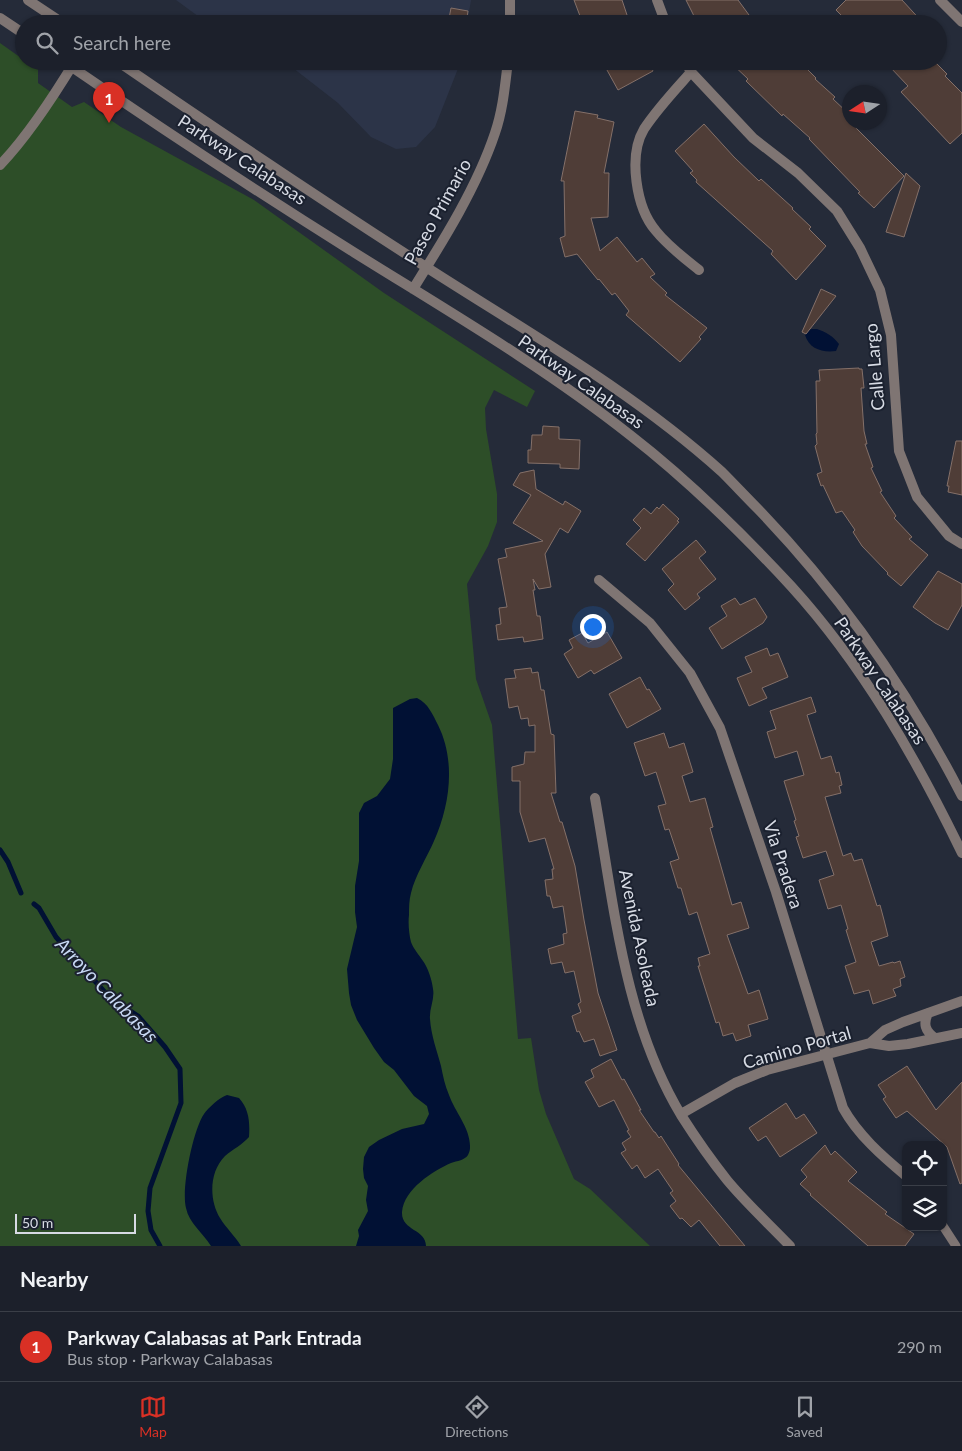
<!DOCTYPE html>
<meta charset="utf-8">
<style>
body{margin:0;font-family:Lato,sans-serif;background:#252833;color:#f1f3f6}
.controls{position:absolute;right:15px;bottom:15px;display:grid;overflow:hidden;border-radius:10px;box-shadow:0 1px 4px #0004}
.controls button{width:45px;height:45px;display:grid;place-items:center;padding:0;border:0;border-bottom:1px solid #3a3e47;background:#1c202b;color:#f1f3f6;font:25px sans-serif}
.compass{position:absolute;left:842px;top:85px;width:45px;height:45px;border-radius:50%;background:#1c202b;box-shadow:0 1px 4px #0004;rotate:258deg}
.scale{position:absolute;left:15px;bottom:12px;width:121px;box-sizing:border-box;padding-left:5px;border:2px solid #d7dbe4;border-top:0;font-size:14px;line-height:18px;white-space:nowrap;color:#d7dbe4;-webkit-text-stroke:4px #1b212f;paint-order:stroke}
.you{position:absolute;left:592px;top:626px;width:18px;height:18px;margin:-12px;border:4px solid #fff;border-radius:50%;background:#1a73e8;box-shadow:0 0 0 8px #1a73e833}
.badge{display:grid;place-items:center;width:32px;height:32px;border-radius:50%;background:#d93025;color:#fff;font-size:16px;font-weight:700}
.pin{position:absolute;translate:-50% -41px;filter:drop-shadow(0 1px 2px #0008)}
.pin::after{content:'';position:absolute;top:26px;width:18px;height:15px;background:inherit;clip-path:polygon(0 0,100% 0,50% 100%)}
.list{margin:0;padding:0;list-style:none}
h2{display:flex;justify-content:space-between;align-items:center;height:65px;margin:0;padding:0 20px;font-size:21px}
h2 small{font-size:16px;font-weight:400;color:#a0a3a9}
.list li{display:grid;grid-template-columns:32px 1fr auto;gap:15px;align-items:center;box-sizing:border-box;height:70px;padding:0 20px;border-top:1px solid #3a3e47}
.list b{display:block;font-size:19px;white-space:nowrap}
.list p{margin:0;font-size:16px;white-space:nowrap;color:#a0a3a9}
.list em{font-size:16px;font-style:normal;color:#a0a3a9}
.icon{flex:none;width:28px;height:28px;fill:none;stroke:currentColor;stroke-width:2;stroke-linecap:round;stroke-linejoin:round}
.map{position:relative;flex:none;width:962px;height:1246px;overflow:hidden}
.search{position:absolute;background:#1c202b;box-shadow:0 1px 4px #0004;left:15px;right:15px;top:15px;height:55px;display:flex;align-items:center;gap:12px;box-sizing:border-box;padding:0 18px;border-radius:28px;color:#a0a3a9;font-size:19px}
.sheet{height:135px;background:#1c202b}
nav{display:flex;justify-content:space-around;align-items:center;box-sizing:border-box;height:70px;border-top:1px solid #3a3e47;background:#1c202b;font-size:14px;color:#a0a3a9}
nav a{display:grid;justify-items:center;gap:2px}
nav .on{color:#d93025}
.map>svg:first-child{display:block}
.built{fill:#2c3448}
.green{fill:#2d4e28}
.water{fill:#011134}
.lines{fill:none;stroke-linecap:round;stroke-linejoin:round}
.stream{stroke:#011134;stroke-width:5}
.building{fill:#4f3d37;stroke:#847069}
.service{stroke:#7f7573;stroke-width:9}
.minor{stroke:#7f7573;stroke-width:10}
.tertiary{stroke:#7f7573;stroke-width:10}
.labels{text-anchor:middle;stroke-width:4;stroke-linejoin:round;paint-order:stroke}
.street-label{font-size:18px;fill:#d7dbe4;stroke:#1b212f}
.water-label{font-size:19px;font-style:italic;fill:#c8d9f4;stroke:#1b212f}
</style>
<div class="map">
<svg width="962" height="1246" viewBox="0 0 962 1246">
<rect width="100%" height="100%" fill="#252b39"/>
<path class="built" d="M 176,0 L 471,0 L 467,24 L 213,24 L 202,19 Z
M 284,61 L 461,61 L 435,127 L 416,147 L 396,149 L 371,137 L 338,103 Z"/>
<path class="green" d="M 0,43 L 24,60 L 24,61 L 38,69 L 38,83 L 72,107 L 84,102 L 121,127 L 254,200 L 384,293 L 535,391 L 527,407 L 494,390 L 485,408 L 486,429 L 497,494 L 497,522 L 488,546 L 467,584 L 476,679 L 492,725 L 518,1039 L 531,1038 L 539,1090 L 546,1114 L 574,1179 L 590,1189 L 650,1246 L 0,1246 Z"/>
<path class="water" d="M 817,329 C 826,332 833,336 839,344 L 836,351 C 823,353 809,349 805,335 C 807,329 811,329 817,329 Z
M 417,698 C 428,703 433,715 438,725 C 456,761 450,805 434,841 C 427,857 415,876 411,893 C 409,900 409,908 409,915 C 408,923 409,934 411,942 C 413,948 419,955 423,961 C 428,968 432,980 433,989 C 435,999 429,1009 430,1019 C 431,1035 437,1051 441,1066 C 443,1076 445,1086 449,1095 C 455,1112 471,1129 470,1148 C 470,1150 469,1153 468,1155 C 465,1160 457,1161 451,1163 C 433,1171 404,1189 402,1212 C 401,1231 426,1229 426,1246 L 356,1246 L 359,1236 L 358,1230 L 368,1211 L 366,1200 L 368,1186 L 364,1178 L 363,1169 L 364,1157 L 369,1147 L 379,1140 L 402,1129 L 424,1124 L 429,1114 L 427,1106 L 414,1096 L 394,1070 L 384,1062 L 374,1048 L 357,1020 L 351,1005 L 349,993 L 347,969 L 357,927 L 355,912 L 355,886 L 359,861 L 359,813 L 364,803 L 377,796 L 390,779 L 393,759 L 393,708 L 410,699 Z
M 227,1095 L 239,1098 C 249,1109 250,1122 249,1137 C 242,1145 233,1149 225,1156 C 209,1172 209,1200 220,1218 C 226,1228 235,1236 241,1246 L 211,1246 C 203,1233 189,1223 186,1208 C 181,1189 193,1130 204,1114 C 208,1108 220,1097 227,1095 Z"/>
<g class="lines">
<path class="stream" d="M 0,850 L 8,862 L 21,893
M 34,904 L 39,908 L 56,937 L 109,997 L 138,1016 L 165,1047 L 180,1069 L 181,1103 L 150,1188 L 148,1211 L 151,1230 L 160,1246"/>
</g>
<path class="building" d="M 574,0 L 622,0 L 630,24 L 583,24 Z
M 686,0 L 738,0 L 749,15 L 737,24 L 698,24 Z
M 846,0 L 902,0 L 924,24 L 858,24 L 854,19 L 850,20 L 848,18 L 846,20 L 836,10 Z
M 451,8 L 468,11 L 466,24 L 448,24 Z
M 602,61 L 648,61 L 653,71 L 618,90 Z
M 729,61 L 791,61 L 796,66 L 803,65 L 816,78 L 815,79 L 835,97 L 833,99 L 850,115 L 850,122 L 904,176 L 874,208 L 858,193 L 860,192 L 809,139 L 810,138 L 783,114 L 782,116 L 746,81 L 748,79 Z
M 896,61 L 934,61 L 947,74 L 945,76 L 962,93 L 962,133 L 950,144 L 901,92 L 908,86 L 890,67 Z
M 575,111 L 598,115 L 597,118 L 614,122 L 604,173 L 609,173 L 608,217 L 591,218 L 600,251 L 617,237 L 637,262 L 642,258 L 655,274 L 650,277 L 667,293 L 665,295 L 707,328 L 699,337 L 701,339 L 680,362 L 626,315 L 629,311 L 615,293 L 612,295 L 599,279 L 598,280 L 577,254 L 565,257 L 560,238 L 565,236 L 564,181 L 561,181 Z
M 704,124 L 734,157 L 759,181 L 761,179 L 793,208 L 792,209 L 811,227 L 809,229 L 826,246 L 796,280 L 771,254 L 773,251 L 696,182 L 697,180 L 690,173 L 693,171 L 675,151 Z
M 906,173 L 920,186 L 904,237 L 886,232 Z
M 821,289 L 836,296 L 806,334 L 802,332 Z
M 859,368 L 859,369 L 862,369 L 864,388 L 861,388 L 864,431 L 867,444 L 865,444 L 873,467 L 871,468 L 882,491 L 880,492 L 896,516 L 894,518 L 912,537 L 909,539 L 928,555 L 901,586 L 887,574 L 888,573 L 862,546 L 853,532 L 855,530 L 842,511 L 836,513 L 823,485 L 821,486 L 817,474 L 822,472 L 815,446 L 817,444 L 816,434 L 817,433 L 816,381 L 820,381 L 819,370 Z
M 543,426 L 559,427 L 559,439 L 580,440 L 579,469 L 560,468 L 560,464 L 528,463 L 528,450 L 531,450 L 532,435 L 542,435 Z
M 956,441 L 962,441 L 962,495 L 948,492 L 949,486 L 947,486 Z
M 534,470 L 536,489 L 563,505 L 565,501 L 581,511 L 568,533 L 560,528 L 545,554 L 551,587 L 539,589 L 533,579 L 535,590 L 533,590 L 537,616 L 540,616 L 543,639 L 524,642 L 523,637 L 498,640 L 496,625 L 501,624 L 499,608 L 507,607 L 498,559 L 507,557 L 505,549 L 543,541 L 513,523 L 531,495 L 513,485 L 520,473 Z
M 663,504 L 679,519 L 677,521 L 679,522 L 645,561 L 626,544 L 641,528 L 633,520 L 644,508 L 651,514 L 657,507 L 659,509 Z
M 696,540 L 706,552 L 699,558 L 716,579 L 697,594 L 700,598 L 685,610 L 668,590 L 674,584 L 662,569 Z
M 938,571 L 962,584 L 962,605 L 948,630 L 935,623 L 913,607 Z
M 735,598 L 740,605 L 755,598 L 767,617 L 763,623 L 722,649 L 709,628 L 727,616 L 721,606 Z
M 607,632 L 622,658 L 594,674 L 591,670 L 578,678 L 564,654 L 573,648 L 569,640 L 582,633 L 588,643 Z
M 767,648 L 770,656 L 778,653 L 788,677 L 762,688 L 767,698 L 749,706 L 737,678 L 752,672 L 745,657 Z
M 531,668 L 532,673 L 538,672 L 541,690 L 544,690 L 551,734 L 554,735 L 556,793 L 551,793 L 560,822 L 562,822 L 575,866 L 584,920 L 598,993 L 617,1050 L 600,1056 L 594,1039 L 584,1042 L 579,1031 L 577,1032 L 572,1016 L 581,1012 L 578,1004 L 581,1002 L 574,971 L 565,973 L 562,962 L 551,964 L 548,949 L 564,944 L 563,934 L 567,933 L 563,906 L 553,908 L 550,896 L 547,896 L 545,880 L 553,879 L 552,869 L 554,869 L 545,838 L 529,842 L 520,812 L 520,781 L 512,781 L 512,767 L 524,764 L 525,752 L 535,752 L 535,725 L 529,726 L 528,718 L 521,719 L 518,706 L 509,708 L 505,679 L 516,678 L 514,670 Z
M 640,677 L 647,690 L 649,689 L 661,709 L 627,728 L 609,694 Z
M 811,697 L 816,712 L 807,715 L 821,759 L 831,756 L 836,773 L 839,772 L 842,785 L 839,786 L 841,793 L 825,797 L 843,856 L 851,853 L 854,861 L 862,859 L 877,906 L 880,905 L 884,920 L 888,936 L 871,942 L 879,966 L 893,962 L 894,963 L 900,961 L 905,977 L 900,979 L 901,986 L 893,989 L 896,996 L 873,1004 L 869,990 L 854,994 L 845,966 L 856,962 L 846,930 L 848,929 L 841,905 L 828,909 L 819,880 L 834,875 L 826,851 L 803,858 L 796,837 L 799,836 L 794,821 L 796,820 L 784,781 L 804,775 L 797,751 L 775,758 L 767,732 L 776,729 L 770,711 Z
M 664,733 L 669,748 L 684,743 L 693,772 L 682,776 L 690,802 L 705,798 L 713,827 L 710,828 L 732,905 L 741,902 L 749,928 L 727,935 L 748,994 L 759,990 L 768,1019 L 748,1025 L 751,1036 L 736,1041 L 733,1033 L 723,1036 L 719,1022 L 716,1023 L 698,966 L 700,966 L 698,958 L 710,954 L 697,912 L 689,915 L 681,888 L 678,888 L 670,862 L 679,859 L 669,829 L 665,830 L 658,806 L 666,804 L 656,772 L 645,776 L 634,743 Z
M 611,1059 L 622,1080 L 624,1079 L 641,1110 L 639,1110 L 654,1132 L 655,1132 L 659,1138 L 661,1136 L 679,1164 L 678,1165 L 745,1246 L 720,1246 L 699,1220 L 691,1227 L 682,1218 L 680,1219 L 670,1206 L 676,1201 L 670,1193 L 673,1191 L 658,1169 L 645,1178 L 637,1165 L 632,1169 L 621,1153 L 626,1150 L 622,1143 L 631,1137 L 627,1131 L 629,1130 L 614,1100 L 599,1107 L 585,1082 L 594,1077 L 591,1070 Z
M 907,1066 L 936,1110 L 962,1082 L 962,1183 L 960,1184 L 947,1147 L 907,1111 L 896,1118 L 883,1099 L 886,1097 L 878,1085 Z
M 786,1103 L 796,1119 L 804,1114 L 817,1133 L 780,1157 L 766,1136 L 758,1141 L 749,1128 Z
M 825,1145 L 831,1155 L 835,1151 L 857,1172 L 848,1181 L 887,1212 L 885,1214 L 914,1234 L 905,1246 L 868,1246 L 810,1195 L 811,1194 L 800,1184 L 807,1177 L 801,1170 Z"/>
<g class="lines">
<path class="service" d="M 943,1226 L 956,1246"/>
<path class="minor" d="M 657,0 L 666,24
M 940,0 L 962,22
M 685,61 L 691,72 L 753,138 L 798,173 L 837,211 L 860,248 L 880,290 L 891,335 L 899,451 L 917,497 L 949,536 L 962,544
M 691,72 C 675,90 657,109 644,129 C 628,156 636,208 656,231 C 668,246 684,258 699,270
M 0,165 C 27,137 55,94 75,61
M 599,580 L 650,623 L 690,673 L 720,728 L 776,892 L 843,1108 C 858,1135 882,1156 906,1176
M 595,798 C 614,905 624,1020 681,1115 C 695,1137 711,1160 727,1180 C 746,1203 769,1224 790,1246
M 928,1013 C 923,1024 925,1031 935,1038
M 870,1043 L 885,1030 L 903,1022 L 962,1001
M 681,1114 L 735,1083 L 767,1070 L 870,1043 L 889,1046 L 908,1044 L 962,1033"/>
<path class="tertiary" d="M 28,0 L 64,24
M 510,0 L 510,24
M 0,18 L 24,34
M 63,61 C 159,127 256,191 355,253 C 448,311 544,367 630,435 C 688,480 741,532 791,586 C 862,664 916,758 962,853
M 117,61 C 219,131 322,200 426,267 C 527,332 632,391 722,472 C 734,484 746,497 758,509 C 840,594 908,691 962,796
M 413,289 C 443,241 477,187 495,133 C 503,110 505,85 508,61"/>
</g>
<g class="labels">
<g class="street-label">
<text transform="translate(242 160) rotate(33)" y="6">Parkway Calabasas</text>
<text transform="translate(438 212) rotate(-61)" y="6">Paseo Primario</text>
<text transform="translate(875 367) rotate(-95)" y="6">Calle Largo</text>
<text transform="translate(581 382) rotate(35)" y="6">Parkway Calabasas</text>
<text transform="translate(880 681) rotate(56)" y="6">Parkway Calabasas</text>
<text transform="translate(783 865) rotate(72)" y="6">Via Pradera</text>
<text transform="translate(639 938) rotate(78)" y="6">Avenida Asoleada</text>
<text transform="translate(797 1048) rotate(-16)" y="6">Camino Portal</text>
</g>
<g class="water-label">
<text transform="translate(107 990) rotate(46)" y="7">Arroyo Calabasas</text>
</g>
</g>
</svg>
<div class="controls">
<button><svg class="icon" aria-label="locate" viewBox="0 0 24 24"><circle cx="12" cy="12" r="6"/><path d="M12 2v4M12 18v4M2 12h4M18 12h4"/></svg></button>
<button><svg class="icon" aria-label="layers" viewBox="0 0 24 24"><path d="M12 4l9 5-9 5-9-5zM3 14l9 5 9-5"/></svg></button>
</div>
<svg class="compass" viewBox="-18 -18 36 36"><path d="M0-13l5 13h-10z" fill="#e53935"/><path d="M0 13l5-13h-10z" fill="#a0a3a9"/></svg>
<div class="scale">50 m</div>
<div class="you"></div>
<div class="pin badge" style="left:109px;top:123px">1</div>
<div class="search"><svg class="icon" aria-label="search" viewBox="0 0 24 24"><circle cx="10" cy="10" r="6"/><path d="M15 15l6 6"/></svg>Search here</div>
</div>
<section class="sheet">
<h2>Nearby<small></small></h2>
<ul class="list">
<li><span class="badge">1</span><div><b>Parkway Calabasas at Park Entrada</b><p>Bus stop · Parkway Calabasas</p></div><em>290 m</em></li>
</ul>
</section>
<nav>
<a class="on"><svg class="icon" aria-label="map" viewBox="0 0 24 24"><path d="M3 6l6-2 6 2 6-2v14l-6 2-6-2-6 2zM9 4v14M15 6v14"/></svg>Map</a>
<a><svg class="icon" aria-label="directions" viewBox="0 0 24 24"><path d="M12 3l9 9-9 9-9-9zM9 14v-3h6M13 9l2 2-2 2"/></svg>Directions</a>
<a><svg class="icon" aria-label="saved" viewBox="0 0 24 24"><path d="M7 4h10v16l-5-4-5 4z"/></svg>Saved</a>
</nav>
